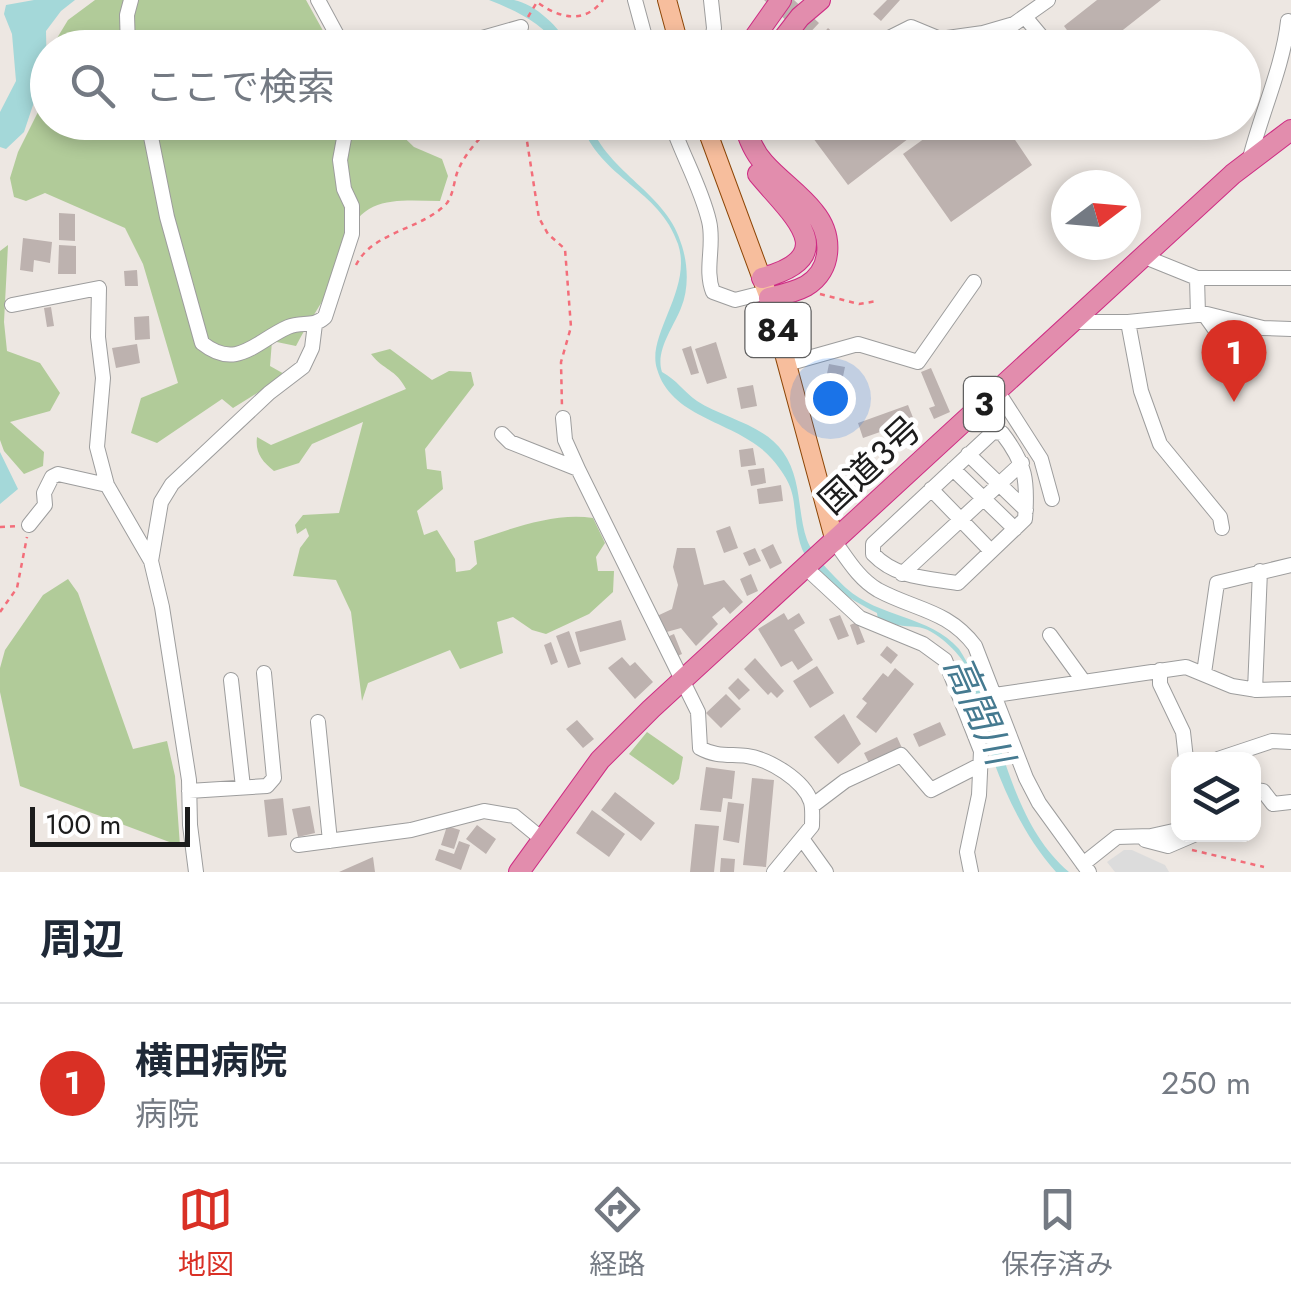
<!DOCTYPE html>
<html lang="ja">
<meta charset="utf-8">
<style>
body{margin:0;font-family:Jost,"Noto Sans JP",sans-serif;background:#f2f2f3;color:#1f2937}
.controls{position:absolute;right:30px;bottom:30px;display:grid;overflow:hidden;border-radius:20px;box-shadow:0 5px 15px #0003}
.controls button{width:90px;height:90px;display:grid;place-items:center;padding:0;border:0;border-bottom:2px solid #e0e1e3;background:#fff;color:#1f2937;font:50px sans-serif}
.compass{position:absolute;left:1051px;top:170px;width:90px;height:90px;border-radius:50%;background:#fff;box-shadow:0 5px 15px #0003;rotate:74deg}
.scale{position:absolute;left:30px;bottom:25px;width:160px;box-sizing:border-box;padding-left:10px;border:5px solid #1c1c1c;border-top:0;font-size:28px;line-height:35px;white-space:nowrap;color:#1c1c1c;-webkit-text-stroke:8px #fff;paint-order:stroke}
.you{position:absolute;left:830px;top:398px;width:35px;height:35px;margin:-25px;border:8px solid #fff;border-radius:50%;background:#1a73e8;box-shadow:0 0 0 15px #1a73e833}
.badge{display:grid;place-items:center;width:65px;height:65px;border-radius:50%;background:#d93025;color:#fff;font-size:32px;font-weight:700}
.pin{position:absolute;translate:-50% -82px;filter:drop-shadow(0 2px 5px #0008)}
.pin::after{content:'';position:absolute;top:52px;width:35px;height:30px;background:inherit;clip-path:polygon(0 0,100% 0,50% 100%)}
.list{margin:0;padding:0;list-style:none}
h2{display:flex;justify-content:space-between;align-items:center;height:130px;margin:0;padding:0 40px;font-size:42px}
h2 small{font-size:32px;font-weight:400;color:#747a83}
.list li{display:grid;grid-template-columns:65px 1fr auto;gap:30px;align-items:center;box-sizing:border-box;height:160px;padding:0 40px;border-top:2px solid #e0e1e3}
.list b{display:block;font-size:38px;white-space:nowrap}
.list p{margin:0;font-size:32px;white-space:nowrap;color:#747a83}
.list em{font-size:32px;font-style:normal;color:#747a83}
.icon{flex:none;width:55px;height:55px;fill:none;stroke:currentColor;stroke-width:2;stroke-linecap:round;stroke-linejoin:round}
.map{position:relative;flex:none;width:1291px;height:872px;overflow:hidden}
.search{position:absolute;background:#fff;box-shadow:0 5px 15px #0003;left:30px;right:30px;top:30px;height:110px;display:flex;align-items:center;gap:25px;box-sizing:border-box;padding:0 35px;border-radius:55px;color:#747a83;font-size:38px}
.sheet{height:290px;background:#fff}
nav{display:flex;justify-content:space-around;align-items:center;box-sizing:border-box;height:140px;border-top:2px solid #e0e1e3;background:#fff;font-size:28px;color:#747a83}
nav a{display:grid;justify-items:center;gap:5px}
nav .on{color:#d93025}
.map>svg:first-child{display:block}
.forest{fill:#b1cb99}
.parking{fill:#dcdcdc}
.water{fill:#a4d8d9}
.building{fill:#bdb2af}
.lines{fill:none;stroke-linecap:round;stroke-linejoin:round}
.minor-casing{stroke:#9d9d9d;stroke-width:16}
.major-casing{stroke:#8d4607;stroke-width:20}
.highway-casing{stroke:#ce2c84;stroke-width:22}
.path{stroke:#f36e7a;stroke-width:2.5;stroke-dasharray:5 5;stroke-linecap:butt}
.minor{stroke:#fff;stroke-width:14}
.major{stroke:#f7be9d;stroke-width:18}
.highway{stroke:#e28dad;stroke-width:20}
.labels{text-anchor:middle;stroke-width:9;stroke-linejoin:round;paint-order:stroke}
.shield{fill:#fff;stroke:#606060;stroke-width:2.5}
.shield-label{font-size:32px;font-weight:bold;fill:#1c1c1c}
.street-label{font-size:35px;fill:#1c1c1c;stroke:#fff}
.water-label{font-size:38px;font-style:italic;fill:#457a90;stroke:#fff}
</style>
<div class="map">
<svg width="1291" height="872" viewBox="0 0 1291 872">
<rect width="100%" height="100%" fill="#ede7e2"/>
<path class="forest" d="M 95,0 L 306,0 L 332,47 L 51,48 L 68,20 Z
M 47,94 L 48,122 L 389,123 L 414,147 L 442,159 L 448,176 L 440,201 C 401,201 362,194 347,239 C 343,254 340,271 332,284 C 321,305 307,324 296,346 L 272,341 L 270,366 L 286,375 L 233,408 L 222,399 L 157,443 L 131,433 L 141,398 L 178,383 L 143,264 L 125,228 L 45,193 L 26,201 L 14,197 L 10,178 L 18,152 Z
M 8,245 L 4,322 L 7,351 L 40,363 L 60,393 L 50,411 L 10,422 L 44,452 L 43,466 L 24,474 L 4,451 L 0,440 L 0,251 Z
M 390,349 L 432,380 L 449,371 L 471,372 L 474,385 L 425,449 L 427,469 L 441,471 L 443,489 L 417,511 L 424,535 L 437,530 L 455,559 L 456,572 L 470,570 L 477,564 L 474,541 C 511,529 554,512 593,518 L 605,543 L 596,557 L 598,571 L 614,571 L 613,592 L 589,614 L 546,634 L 532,630 L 513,617 L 497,622 L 503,653 L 460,669 L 450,650 L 368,683 L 362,701 L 351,612 L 336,580 L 293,576 L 300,548 L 309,536 L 306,528 L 297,534 L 295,525 L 303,515 L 339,513 L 363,422 L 312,444 L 299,463 L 274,471 C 262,461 255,453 257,437 L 271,445 L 406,389 C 396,369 383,370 371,354 Z
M 68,579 L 78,593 L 133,749 L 167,741 L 175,776 L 180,846 L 20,786 L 0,692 L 0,668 L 5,650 L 43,595 Z
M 647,732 L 683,757 L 679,779 L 673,785 L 629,754 Z"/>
<path class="parking" d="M 1124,850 L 1132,850 L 1165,865 L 1169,872 L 1115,872 L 1107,862 Z"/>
<path class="water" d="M 34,0 L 75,0 L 61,11 L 46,31 L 47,80 L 36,96 L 24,132 L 6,149 L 0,147 L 0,112 L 16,81 L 12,34 L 4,14 L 6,5 Z
M 489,0 C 497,0 507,0 514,0 C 535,4 561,28 569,47 L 559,47 C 542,23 517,11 489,0 Z
M 581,123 L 590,123 C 607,173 668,193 682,246 C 688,265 689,289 681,308 C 673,328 655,351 662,372 C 677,380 684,392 697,401 C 723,418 765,425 783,452 C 802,479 797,511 807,540 C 813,556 834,576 846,588 C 879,618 929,615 959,649 C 1002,715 1004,817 1069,872 L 1056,872 C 1007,817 988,746 966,678 L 967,668 C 960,653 934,628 917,627 C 904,626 891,625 878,620 L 877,613 C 849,599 809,575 800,543 C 790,504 802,494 772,459 C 740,421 672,421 657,369 C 646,335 693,289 678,244 C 660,189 600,179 581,123 Z
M 0,452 L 18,489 L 0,504 Z"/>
<path class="building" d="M 764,0 L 794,0 L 819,23 L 805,38 Z
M 887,0 L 900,0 L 881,21 L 873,14 Z
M 1097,0 L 1161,0 L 1100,48 L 1080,48 L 1064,26 Z
M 828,28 L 842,41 L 836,48 L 810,48 Z
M 825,122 L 930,122 L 848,185 L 810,134 Z
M 947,122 L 1003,122 L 1032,165 L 951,222 L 903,154 Z
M 59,213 L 75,214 L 75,241 L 59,240 Z
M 23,238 L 52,242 L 50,263 L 34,260 L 33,272 L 20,270 Z
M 59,245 L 76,246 L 76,274 L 58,274 Z
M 137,270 L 138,286 L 125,286 L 124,271 Z
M 51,307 L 54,326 L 47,327 L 44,308 Z
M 149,316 L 150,339 L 135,340 L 134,317 Z
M 716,342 L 727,378 L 707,384 L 695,349 Z
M 137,344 L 140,363 L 116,368 L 112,348 Z
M 691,346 L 699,373 L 691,375 L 682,349 Z
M 829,364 L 845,367 L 840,391 L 824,388 Z
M 931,368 L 950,412 L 934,419 L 929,408 L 935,406 L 921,372 Z
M 753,385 L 757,406 L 741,409 L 737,388 Z
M 908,405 L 914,420 L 863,438 L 858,423 Z
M 753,448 L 756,465 L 741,467 L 739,450 Z
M 764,468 L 766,483 L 751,486 L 748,470 Z
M 781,485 L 783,501 L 759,504 L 757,489 Z
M 730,526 L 738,548 L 724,553 L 716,531 Z
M 773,544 L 782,563 L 770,569 L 761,550 Z
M 677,548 L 695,548 L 704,585 L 724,580 L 743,602 L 730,614 L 724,607 L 712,617 L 718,624 L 696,646 L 681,628 L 663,633 L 657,616 L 672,609 L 678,585 L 673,567 Z
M 755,548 L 761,561 L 749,566 L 743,553 Z
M 751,574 L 758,591 L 747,596 L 740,579 Z
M 784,613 L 788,620 L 799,613 L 805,623 L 794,630 L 813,660 L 798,670 L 792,661 L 781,667 L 758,629 Z
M 840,615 L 849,636 L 838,640 L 829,619 Z
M 621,620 L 626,640 L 580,652 L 575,632 Z
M 857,622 L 865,642 L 857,645 L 850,625 Z
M 569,631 L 581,664 L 568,668 L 556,636 Z
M 674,634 L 682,654 L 675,657 L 667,637 Z
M 551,642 L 558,662 L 551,665 L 544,645 Z
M 887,646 L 898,655 L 891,664 L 880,655 Z
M 622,657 L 630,666 L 635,662 L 653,682 L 635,699 L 608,668 Z
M 755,658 L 784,691 L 777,698 L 771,692 L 768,695 L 744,669 Z
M 817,666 L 834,693 L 810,708 L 793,681 Z
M 895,668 L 914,684 L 876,733 L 856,717 L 867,703 L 862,699 L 883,673 L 888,677 Z
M 738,678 L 750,690 L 739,700 L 728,688 Z
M 726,694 L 741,709 L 721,728 L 706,713 Z
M 844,714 L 861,744 L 838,764 L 814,737 Z
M 577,720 L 594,739 L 583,748 L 566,729 Z
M 940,722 L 946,735 L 919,747 L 913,734 Z
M 897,737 L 902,748 L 869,763 L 864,753 Z
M 706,767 L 735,771 L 732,799 L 723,798 L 721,812 L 700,810 Z
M 752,778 L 774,780 L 766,867 L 743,865 Z
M 615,792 L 655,823 L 641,841 L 601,810 Z
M 283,798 L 287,835 L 268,837 L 264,800 Z
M 728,802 L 744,804 L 739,843 L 723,840 Z
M 310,806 L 315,833 L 298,837 L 292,809 Z
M 592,810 L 625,834 L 609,857 L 576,833 Z
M 695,824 L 719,826 L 714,872 L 690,872 Z
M 477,825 L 496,839 L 486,854 L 466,839 Z
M 447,826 L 460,830 L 454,849 L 441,845 Z
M 459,841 L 470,845 L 461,870 L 435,860 L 439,849 L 454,854 Z
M 373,857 L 375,872 L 339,872 Z
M 721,858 L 735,859 L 734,872 L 720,872 Z"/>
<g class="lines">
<g class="minor-casing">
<path id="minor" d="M 318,0 L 344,48
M 635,0 L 648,48
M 711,0 L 714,28 L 711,48
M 1025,17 L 1051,48
M 128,48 L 127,15 L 131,0
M 447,48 L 521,27
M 869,48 L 911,27 L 940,39 L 983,33 L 1014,24 L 1048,0
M 148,122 L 167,217 L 202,343 C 237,371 256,341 288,327 C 302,321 313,328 325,317 L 352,234 L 352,206 L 344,189 L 340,160 L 347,122
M 671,122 C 682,155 701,187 709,221 C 715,245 704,269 713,292 L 735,300 L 767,292
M 1249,162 C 1260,116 1283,67 1288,21
M 1145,257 L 1197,278 L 1291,278
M 1197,278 L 1198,315
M 12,305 L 99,288 L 98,337 L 103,378 L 97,447 L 107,485 L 151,561
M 1204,314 L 1234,356
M 1075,322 L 1128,322 L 1207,314 L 1263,328 L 1291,329
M 1128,322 L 1141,391 L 1160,444 L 1220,517 L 1222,528
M 787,364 L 858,344 L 918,362 L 974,282
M 998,392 L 1041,459 L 1052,499
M 563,418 L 565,440 L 578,469
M 993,432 L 1002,433 C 1026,464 1028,481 1025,519 L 958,583 C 926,578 896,578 873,554 L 873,544 Z
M 502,434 L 510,442 L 578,469 L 698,712 L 700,748 C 716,757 730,754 747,756 C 769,759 804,780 811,802 C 813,809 812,818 812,826 L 774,872
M 968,454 L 1026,510
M 953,469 L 1015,529
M 931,489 L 991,551
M 29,525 L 45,505 L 44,493 L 52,477 L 58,474 L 107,485
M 835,542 C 848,560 859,579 878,590 C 915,610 948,610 975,646 L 1026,778 L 1039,803 L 1089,872
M 806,568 L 860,618 L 923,644 L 945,660 L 981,751 L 979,795 L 967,852 L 971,872
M 902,574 L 1022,463
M 1050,635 L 1084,682
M 1160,670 L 1160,684 L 1183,732 L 1186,759
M 1204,673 L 1217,583 L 1291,565
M 231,680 L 243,787
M 1255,690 L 1260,571
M 995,695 L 1186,667 L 1232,686 L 1257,690 L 1291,689
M 968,711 L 997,699
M 318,722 L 330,841
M 1218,759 L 1272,741 L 1291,742
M 1254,790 L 1263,791 L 1273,804 L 1291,802
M 189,791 L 267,786 L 274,778 L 264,673
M 812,806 L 845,781 L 901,755 L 931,790 L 980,765
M 803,840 L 826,872
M 1145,840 L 1168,846 L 1196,834
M 298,845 L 411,830 L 484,811 L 514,816 L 542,839
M 1083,864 L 1117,837 L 1151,836 L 1178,830
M 196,872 L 190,825 L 189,780 L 162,607 L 151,561 L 161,502 L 172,484 L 269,393 L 303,367 L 312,348 L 315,324"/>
</g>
<g class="major-casing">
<path id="major" d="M 667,0 L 680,48
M 704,122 L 769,298 L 835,542"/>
</g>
<g class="highway-casing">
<path id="highway" d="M 747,48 L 781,0
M 776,48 L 800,17 L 820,0
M 744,122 C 748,138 753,151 764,163 C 780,181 800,194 814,212 C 833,235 833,270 806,286 C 795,292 781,295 769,298
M 758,174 C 791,214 845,256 762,278
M 519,872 L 600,760 L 651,709 L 1233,174 L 1291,130"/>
</g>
<path class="path" d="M 528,17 L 537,2 C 559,18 584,25 603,0
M 519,48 L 520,38
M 524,122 L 539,218 L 548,234 L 565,249 L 571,327 L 561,362 L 562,408
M 356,265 C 373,231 422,230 447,203 C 453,195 454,182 457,173 C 464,154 481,136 496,122
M 820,294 L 859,304 L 877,301
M 0,527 L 18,526
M 0,612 L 17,588 L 27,537
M 1192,850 L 1264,867"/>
<use href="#minor" class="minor"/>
<use href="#major" class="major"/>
<use href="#highway" class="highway"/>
</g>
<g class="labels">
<g class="shield">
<rect x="745.5" y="303" width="65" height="54" rx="8"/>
<rect x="964" y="377" width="40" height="54" rx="8"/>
</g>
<g class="shield-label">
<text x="778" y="341">84</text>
<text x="984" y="415">3</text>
</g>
<g class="street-label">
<text transform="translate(870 465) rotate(-43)" y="12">国道3号</text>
</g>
<g class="water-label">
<text transform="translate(979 710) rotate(66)" y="13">高間川</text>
</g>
</g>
</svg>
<div class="controls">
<button><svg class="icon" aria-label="layers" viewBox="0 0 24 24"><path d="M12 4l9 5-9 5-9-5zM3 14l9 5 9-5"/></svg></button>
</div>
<svg class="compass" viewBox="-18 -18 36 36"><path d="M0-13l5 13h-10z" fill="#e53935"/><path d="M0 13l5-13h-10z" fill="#747a83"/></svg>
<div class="scale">100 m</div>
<div class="you"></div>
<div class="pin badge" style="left:1234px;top:402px">1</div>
<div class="search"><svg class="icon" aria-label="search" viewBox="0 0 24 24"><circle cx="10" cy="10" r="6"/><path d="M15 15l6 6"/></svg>ここで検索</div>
</div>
<section class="sheet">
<h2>周辺<small></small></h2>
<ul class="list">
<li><span class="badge">1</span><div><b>横田病院</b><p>病院</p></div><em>250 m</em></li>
</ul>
</section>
<nav>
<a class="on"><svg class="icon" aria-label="map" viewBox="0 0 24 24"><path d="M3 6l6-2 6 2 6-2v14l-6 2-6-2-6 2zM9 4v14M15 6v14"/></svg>地図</a>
<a><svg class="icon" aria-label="directions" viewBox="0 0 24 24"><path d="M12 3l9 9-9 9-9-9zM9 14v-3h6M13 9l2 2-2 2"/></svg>経路</a>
<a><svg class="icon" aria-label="saved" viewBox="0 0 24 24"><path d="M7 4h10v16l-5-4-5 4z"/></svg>保存済み</a>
</nav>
